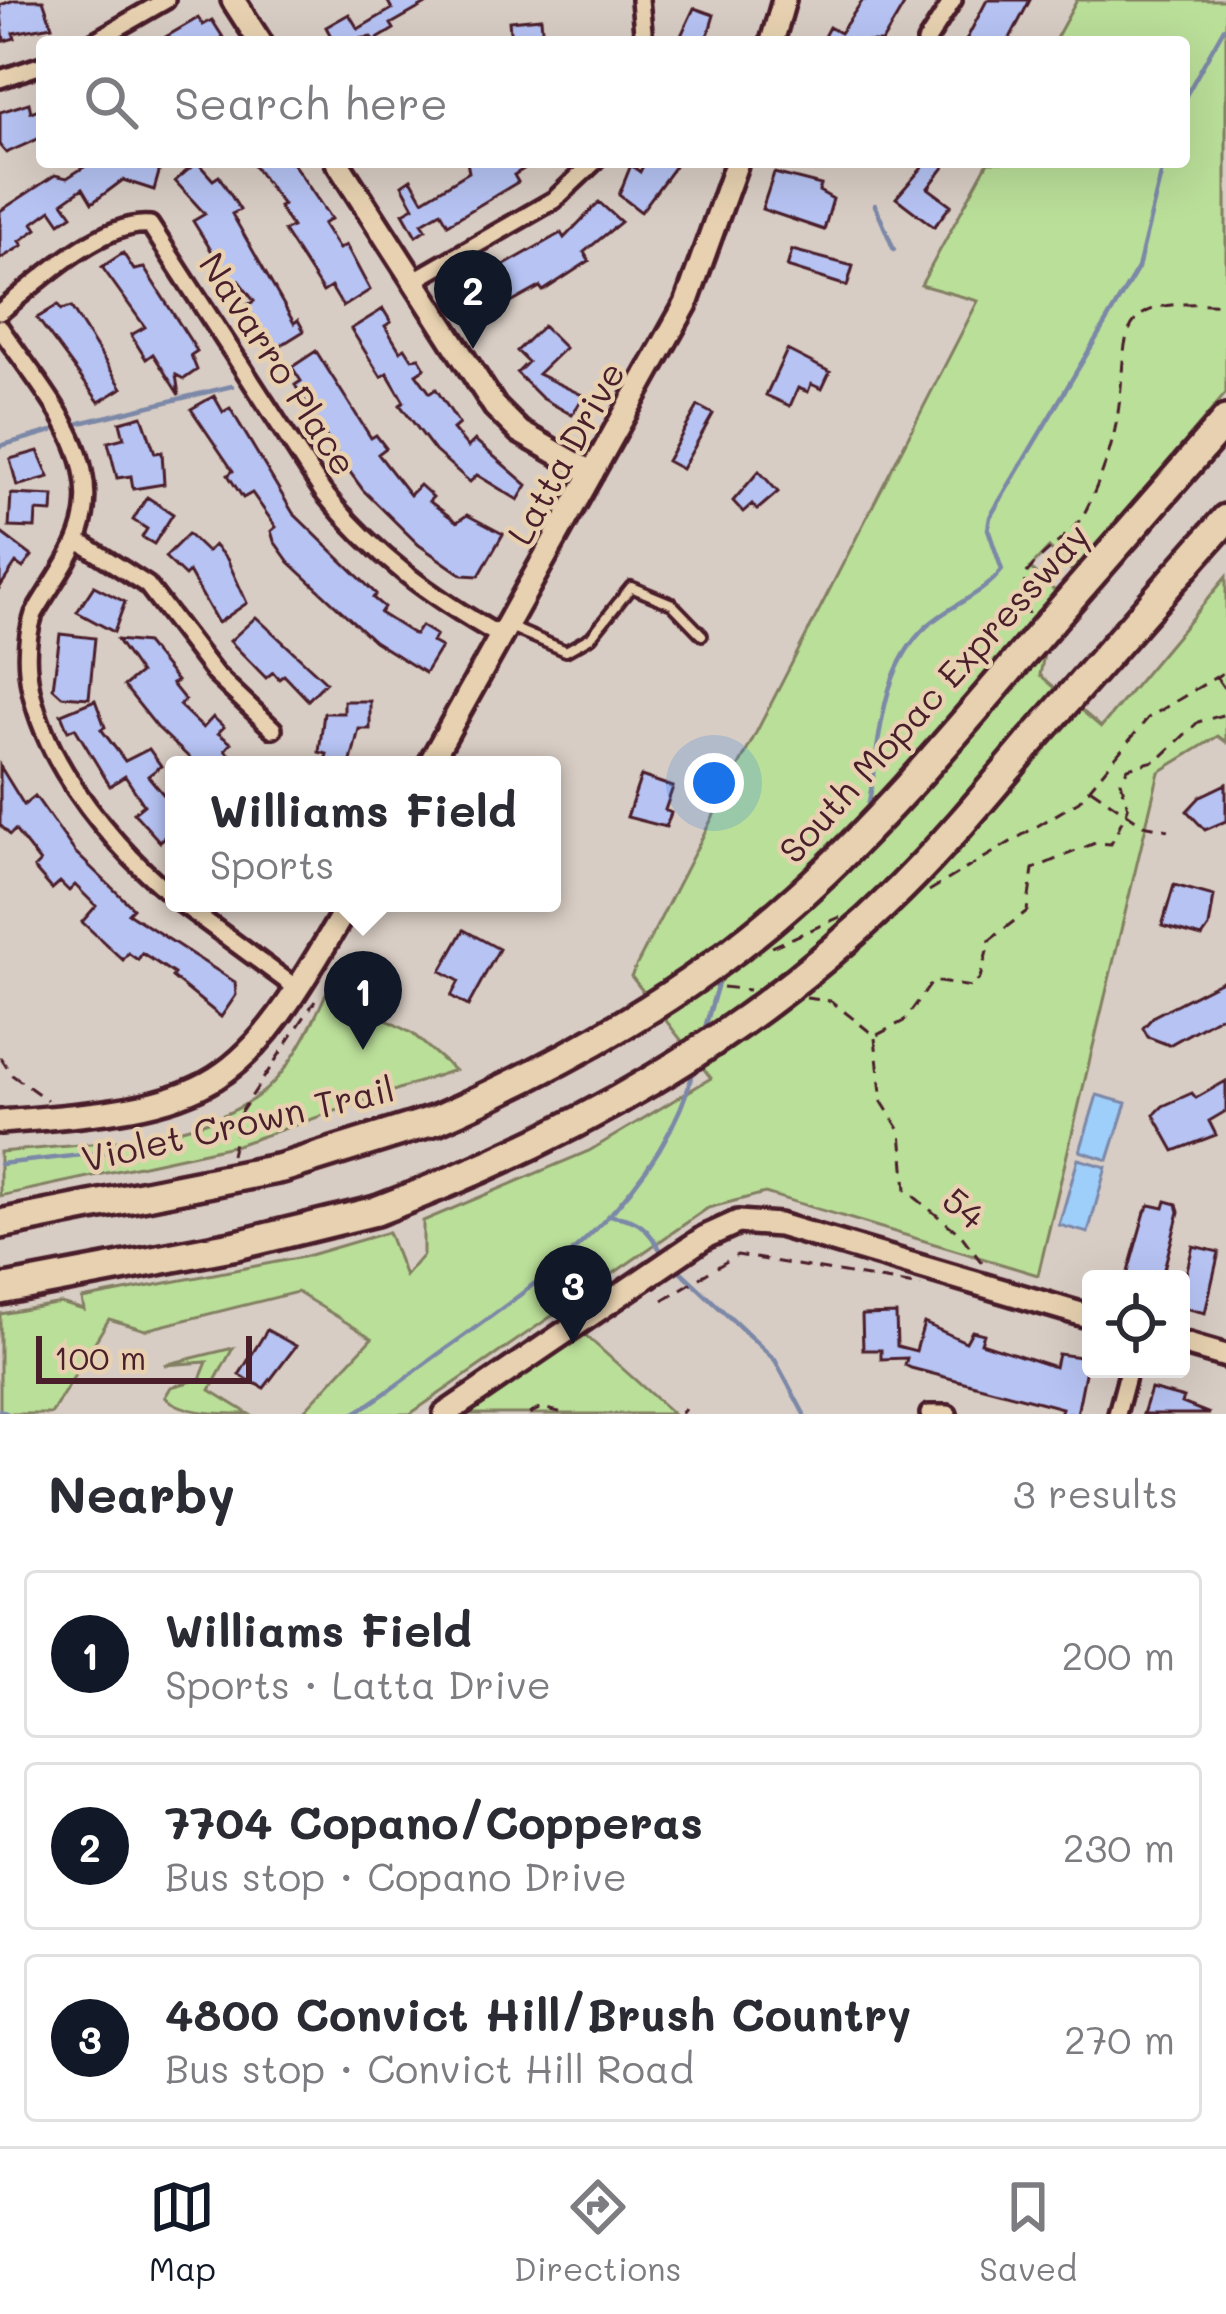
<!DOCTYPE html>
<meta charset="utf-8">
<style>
body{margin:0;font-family:Mali,sans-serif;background:#f2f2f3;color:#2b2b33}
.controls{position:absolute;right:36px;bottom:36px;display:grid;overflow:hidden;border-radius:12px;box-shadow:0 12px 48px #0002}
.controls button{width:108px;height:108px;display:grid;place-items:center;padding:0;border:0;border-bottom:3px solid #e1e1e2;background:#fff;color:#2b2b33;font:60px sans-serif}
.scale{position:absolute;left:36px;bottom:30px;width:216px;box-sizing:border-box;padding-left:12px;border:6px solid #4a1f2b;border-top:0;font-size:33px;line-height:42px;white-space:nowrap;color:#4a1f2b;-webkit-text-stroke:9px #e7d1b0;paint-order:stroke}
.you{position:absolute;left:714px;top:783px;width:42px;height:42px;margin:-30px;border:9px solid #fff;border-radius:50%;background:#1a73e8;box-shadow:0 0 0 18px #1a73e833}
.badge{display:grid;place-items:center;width:78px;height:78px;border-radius:50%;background:#111827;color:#fff;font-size:39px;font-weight:700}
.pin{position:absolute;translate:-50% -99px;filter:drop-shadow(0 3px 6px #0008)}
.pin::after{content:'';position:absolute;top:63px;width:42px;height:36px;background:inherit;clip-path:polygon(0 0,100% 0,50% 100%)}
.popup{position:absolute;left:165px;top:756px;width:396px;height:156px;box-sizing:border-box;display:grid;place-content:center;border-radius:12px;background:#fff;filter:drop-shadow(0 3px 9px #0005);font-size:39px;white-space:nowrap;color:#7c7c81}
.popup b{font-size:45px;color:#2b2b33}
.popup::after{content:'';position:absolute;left:50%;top:100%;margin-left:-24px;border:24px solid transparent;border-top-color:#fff}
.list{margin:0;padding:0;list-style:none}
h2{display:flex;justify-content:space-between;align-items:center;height:156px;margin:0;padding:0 48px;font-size:51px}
h2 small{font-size:39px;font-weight:400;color:#7c7c81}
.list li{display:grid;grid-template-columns:78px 1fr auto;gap:36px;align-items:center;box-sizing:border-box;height:168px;margin:0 24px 24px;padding:0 24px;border:3px solid #e1e1e2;border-radius:12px}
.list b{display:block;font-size:45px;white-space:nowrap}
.list p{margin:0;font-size:39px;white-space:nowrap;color:#7c7c81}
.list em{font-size:39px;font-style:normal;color:#7c7c81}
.icon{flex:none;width:66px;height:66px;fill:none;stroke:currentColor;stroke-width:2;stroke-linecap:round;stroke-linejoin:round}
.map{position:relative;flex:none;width:1226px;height:1414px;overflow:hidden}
.search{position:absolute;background:#fff;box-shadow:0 12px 48px #0002;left:36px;right:36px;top:36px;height:132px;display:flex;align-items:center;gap:30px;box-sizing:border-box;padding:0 42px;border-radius:12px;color:#7c7c81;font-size:45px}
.sheet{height:732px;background:#fff}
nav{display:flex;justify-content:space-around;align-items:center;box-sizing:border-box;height:168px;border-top:3px solid #e1e1e2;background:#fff;font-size:33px;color:#7c7c81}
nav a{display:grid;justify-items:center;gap:6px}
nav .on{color:#111827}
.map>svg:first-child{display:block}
.green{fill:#badf99;stroke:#827f62;stroke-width:3}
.water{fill:#9ecefa;stroke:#7c88a7;stroke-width:3}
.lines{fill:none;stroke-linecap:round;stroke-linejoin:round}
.stream{stroke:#7c88a7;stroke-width:4.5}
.building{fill:#b6c3f3;stroke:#4a1f2b;stroke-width:3}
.lane-casing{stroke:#4a1f2b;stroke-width:16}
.street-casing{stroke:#4a1f2b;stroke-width:24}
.secondary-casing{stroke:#4a1f2b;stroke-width:30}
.highway-casing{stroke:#4a1f2b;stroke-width:36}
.path{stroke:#4a1f2b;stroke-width:3;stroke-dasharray:12 9;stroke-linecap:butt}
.lane{stroke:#e7d1b0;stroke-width:8}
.street{stroke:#e7d1b0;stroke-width:15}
.secondary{stroke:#e7d1b0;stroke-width:21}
.highway{stroke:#e7d1b0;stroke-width:27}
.highway-bridge-casing{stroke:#4a1f2b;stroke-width:36;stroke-linecap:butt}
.highway-bridge{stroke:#e7d1b0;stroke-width:27}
.labels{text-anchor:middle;stroke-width:9;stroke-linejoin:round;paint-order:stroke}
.street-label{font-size:36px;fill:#4a1f2b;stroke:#e7d1b0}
</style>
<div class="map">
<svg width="1226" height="1414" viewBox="0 0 1226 1414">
<rect width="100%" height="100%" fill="#d8cdc4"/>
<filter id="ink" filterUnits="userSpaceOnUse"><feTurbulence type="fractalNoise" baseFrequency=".00833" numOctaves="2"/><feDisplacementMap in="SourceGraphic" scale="24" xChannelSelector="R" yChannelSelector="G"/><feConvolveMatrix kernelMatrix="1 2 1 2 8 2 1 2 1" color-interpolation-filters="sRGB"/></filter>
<g filter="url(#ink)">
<path class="green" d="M 1077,0 L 1226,0 L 1226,393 L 1074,573 L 1049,548 L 1030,568 L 1056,592 L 1040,675 L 1101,727 L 1226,577 L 1226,742 L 1218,736 L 1159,772 L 1038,1275 L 765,1193 L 708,1208 L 410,1414 L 301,1414 L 372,1338 L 297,1292 L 145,1330 L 109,1319 L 51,1414 L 0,1414 L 0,1314 L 61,1303 L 84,1310 L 82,1299 L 303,1257 L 388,1232 L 405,1276 L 423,1255 L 423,1221 L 589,1151 L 711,1078 L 631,976 L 978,301 L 921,285 L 988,162 L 1184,162 L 1184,42 L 1054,42 Z
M 328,989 L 413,1034 L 454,1070 L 237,1145 L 0,1196 L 0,1152 C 78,1144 200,1143 263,1092 C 292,1068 313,1023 328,989 Z
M 583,1333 L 673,1414 L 467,1414 Z
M 233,1348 L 210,1390 L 249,1414 C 219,1414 184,1414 165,1397 L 171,1387 L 200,1379 L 207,1362 L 164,1365 Z"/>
<path class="water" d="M 1097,1095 L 1126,1103 L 1108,1160 L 1080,1151 Z
M 1078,1159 L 1106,1167 L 1088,1233 L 1059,1225 Z"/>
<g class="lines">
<path class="stream" d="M 1184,99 L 1224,28
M 875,205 L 894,250
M 80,423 L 232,386
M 0,446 L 52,431
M 867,812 C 881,749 876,673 927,626 C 951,604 982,596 1002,570 L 988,529 L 990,517 L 1138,268 L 1164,162
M 704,1031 L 721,973
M 0,1164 L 118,1151
M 613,1216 C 639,1219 648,1229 661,1251
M 678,1269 L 775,1360 L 804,1414
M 0,1410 L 8,1414
M 353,1414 C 385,1396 414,1371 444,1350 C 549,1276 661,1196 695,1066"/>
</g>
<path class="building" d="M 14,0 L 43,0 L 52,26 L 13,33 L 15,38 L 4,41 L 0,5 Z
M 387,0 L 433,0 L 391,24 L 394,29 L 374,41 L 371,37 L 334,42 L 326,27 L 349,14 L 358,29 L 392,9 Z
M 863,0 L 907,0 L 882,42 L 821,42 L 829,27 L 840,33 Z
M 987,0 L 1030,0 L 1008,42 L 965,42 Z
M 694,8 L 714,15 L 706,42 L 678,42 Z
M 198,18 L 203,25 L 212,20 L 226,42 L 157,42 Z
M 541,18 L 543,42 L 511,42 L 509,21 Z
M 29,103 L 31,112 L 42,108 L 42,137 L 6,153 L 0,146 L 0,112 Z
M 92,162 L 162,162 L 154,190 L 123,180 L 92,203 L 83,188 L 63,202 L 72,215 L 60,223 L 51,210 L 33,223 L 37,229 L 20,241 L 23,245 L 0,259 L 0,211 L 55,175 L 67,178 Z
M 197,162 L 213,180 L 219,176 L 240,210 L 232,214 L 294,323 L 298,320 L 304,331 L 275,349 L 246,306 L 254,301 L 238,280 L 232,284 L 193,221 L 205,214 L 175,181 Z
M 251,162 L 292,162 L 331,219 L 323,224 L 339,249 L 346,245 L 370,290 L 343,307 L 331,287 L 323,292 L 284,231 L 292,227 L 279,207 L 283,205 Z
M 467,162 L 535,162 L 514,175 L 518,182 L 448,224 L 441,212 L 422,223 L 426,229 L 416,236 L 403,213 L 414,207 L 402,185 L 411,179 L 423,200 L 469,172 Z
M 645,162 L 678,162 L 641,212 L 619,195 L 631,165 L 640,172 Z
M 927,162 L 948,162 L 928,188 L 951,205 L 934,227 L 896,198 Z
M 774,173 L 821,185 L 819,191 L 833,199 L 824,230 L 762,209 Z
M 599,202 L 621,222 L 584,252 L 589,261 L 543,291 L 540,287 L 509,304 L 506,297 L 489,300 L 478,280 L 561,233 L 564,238 Z
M 792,250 L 853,266 L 847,286 L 787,267 Z
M 123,253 L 134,270 L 144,268 L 197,351 L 191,355 L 197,370 L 184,379 L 176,375 L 179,395 L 153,354 L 146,359 L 131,335 L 145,327 L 102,267 Z
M 58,305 L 61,310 L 71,307 L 122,388 L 99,402 L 37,318 Z
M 383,309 L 391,322 L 385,326 L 400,351 L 405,348 L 412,359 L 419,358 L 425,368 L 416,374 L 430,393 L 436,389 L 459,424 L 453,429 L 468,447 L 475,440 L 527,485 L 518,500 L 477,475 L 470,482 L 435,451 L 400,405 L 404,402 L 387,373 L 381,377 L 351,329 Z
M 543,326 L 565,348 L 538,374 L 584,396 L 572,415 L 542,398 L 517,373 L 528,362 L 517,351 Z
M 787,350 L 830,372 L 822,389 L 811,384 L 808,392 L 798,388 L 790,406 L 766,395 Z
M 316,351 L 371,438 L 376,435 L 386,448 L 378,454 L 410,495 L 420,485 L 433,497 L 429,501 L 457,522 L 467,515 L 503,534 L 479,576 L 462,575 L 419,545 L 363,490 L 336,453 L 295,385 L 301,381 L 292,367 Z
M 214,396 L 223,412 L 230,408 L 293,513 L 376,594 L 373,598 L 384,607 L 380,613 L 415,635 L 421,626 L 436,635 L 432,642 L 441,647 L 425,673 L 374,641 L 289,562 L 274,541 L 271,531 L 276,527 L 252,493 L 243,498 L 228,475 L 233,471 L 191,409 Z
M 698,406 L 713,414 L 682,469 L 667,461 Z
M 142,416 L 155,453 L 162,452 L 164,484 L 133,489 L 131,476 L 117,478 L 108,442 L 124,438 L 120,422 Z
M 38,451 L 49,477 L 17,486 L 10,459 Z
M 759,471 L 778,492 L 757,510 L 752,504 L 743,512 L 733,501 Z
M 11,494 L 53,496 L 52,512 L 36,511 L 35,528 L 9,527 Z
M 147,497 L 173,514 L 154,544 L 142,537 L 147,529 L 133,520 Z
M 0,532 L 32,556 L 23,568 L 16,563 L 0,587 Z
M 188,534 L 207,552 L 214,545 L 227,559 L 247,603 L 218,623 L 189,572 L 185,576 L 165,557 Z
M 94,586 L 125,602 L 114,632 L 77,612 Z
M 256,617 L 326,682 L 308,700 L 284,675 L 279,679 L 273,672 L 266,678 L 230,641 Z
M 60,634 L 95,638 L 89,698 L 62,696 L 53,688 Z
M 117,640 L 146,643 L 177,681 L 172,684 L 185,700 L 179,705 L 203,728 L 213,717 L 224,727 L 218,733 L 231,743 L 225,750 L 239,765 L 197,765 L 157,727 L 124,686 L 140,673 Z
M 95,700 L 105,727 L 101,729 L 125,761 L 149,749 L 161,766 L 148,776 L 174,807 L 174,849 L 163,838 L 160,842 L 134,813 L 144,805 L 125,776 L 110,786 L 75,728 L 68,731 L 61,714 Z
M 344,701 L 370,701 L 370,729 L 359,729 L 350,765 L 324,765 L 327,754 L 319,752 L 324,713 L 344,713 Z
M 0,766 L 24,805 L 35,796 L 75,852 L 133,908 L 128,913 L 235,982 L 236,995 L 221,1017 L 172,977 L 174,974 L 142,953 L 138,960 L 128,953 L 123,960 L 82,922 L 96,906 L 75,885 L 69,891 L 60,882 L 52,889 L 34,868 L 40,862 L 15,830 L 10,835 L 0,825 Z
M 641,776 L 673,787 L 665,810 L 671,813 L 666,827 L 627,817 Z
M 1226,784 L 1226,821 L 1205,830 L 1187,811 L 1201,796 Z
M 1174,885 L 1214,896 L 1209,927 L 1202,937 L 1162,926 Z
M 464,930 L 499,949 L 468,1006 L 451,996 L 459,981 L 441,971 Z
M 1226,979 L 1226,1013 L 1169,1045 L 1148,1037 L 1143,1028 L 1154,1016 Z
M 1226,1081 L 1226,1111 L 1209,1121 L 1216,1135 L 1174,1151 L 1154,1115 L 1163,1106 L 1192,1093 L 1196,1098 Z
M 1166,1201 L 1177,1204 L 1179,1212 L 1164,1269 L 1186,1274 L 1193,1246 L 1219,1252 L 1205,1313 L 1181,1307 L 1181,1279 L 1126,1279 L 1145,1212 L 1150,1205 L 1164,1208 Z
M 896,1314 L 897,1346 L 916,1351 L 924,1323 L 966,1342 L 972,1331 L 984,1334 L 981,1343 L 1055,1367 L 1058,1354 L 1088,1358 L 1077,1414 L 1060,1414 L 1062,1408 L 911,1368 L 905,1365 L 907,1358 L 881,1359 L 881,1350 L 863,1350 L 862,1315 Z
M 267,1330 L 296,1346 L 264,1388 L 239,1375 Z
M 1151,1389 L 1184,1398 L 1182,1403 L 1210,1414 L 1143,1414 Z"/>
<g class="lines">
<g class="lane-casing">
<path id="lane" d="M 510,627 L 566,651 L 591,637 L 631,587 L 672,604 L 702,635"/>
</g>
<g class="street-casing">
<path id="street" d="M 640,0 L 644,42
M 93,42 L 166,0
M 926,42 L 953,0
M 0,79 L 42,65
M 413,281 L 554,200 L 594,162
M 0,312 C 36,283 102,220 150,225 L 323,492 C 375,556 431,597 502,637
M 0,328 C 28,370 73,420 83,471 C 96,532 62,565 34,614 C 0,714 102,839 174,897
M 80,542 L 147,585 L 215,674 L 273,729
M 181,903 L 299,990
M 929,1414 L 948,1414
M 1117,1414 L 1129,1369"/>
</g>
<g class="secondary-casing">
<path id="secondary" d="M 233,0 L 260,42
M 772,42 L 784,0
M 337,162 L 495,407 L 520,432 L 592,473
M 429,765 L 686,304 L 737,162
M 0,1122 C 219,1106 239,1094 349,903
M 1181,1343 L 1226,1356
M 445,1414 L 705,1237 L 738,1222 L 779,1225 L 1091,1317"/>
</g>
<g class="highway-casing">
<path id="highway" d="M 1051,621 L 1226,420
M 1033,739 L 1226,519
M 0,1224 L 282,1168 L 436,1120
M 0,1290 L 237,1245 L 376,1211"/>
</g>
<path class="path" d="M 1028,614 L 1024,577 C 1042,550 1073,537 1087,508 C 1098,485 1110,454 1115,429 C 1134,341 1097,295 1226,305
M 1217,678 L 1226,691
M 1091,789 L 1143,825 L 1169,830
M 929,891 L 1079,801 L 1148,718 L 1226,671
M 772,947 L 840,917
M 723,987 L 749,990
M 806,998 L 831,1001 L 875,1036 L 904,1021 L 933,981 L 972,987 L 980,978 L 990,940 L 1027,911 L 1033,869 L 1095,843 L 1111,844 L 1128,808 L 1121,781 L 1128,768 L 1158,760 L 1198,722 L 1226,714
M 875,1038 L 882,1102 L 901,1132 L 906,1190 L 961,1235 L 985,1267
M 0,1057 L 12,1075 L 47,1100
M 231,1155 L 241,1112 L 315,1001
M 663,1300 L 737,1255 L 921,1286
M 529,1414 L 541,1408 L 569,1414
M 681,1414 L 685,1409"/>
<use href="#lane" class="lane"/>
<use href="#street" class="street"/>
<use href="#secondary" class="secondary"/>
<use href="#highway" class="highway"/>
<g class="highway-bridge-casing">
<path id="highway-bridge" d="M 436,1120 C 567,1062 692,993 799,896 C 891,813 970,715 1051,621
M 376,1211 C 573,1137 749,1038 900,889 C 947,842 990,790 1033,739"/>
</g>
<use href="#highway-bridge" class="highway-bridge"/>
</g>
</g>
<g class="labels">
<g class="street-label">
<text transform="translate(278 364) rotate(57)" y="13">Navarro Place</text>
<text transform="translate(566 453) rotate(-61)" y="13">Latta Drive</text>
<text transform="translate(934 693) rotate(-48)" y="13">South Mopac Expressway</text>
<text transform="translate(238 1124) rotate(-13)" y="13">Violet Crown Trail</text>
<text transform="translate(964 1208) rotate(40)" y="13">54</text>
</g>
</g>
</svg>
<div class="controls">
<button><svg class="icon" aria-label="locate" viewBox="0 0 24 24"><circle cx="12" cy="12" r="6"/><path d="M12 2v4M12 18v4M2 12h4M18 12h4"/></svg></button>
</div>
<div class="scale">100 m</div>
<div class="you"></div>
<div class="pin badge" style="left:363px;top:1050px">1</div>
<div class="popup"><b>Williams Field</b>Sports</div>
<div class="pin badge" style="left:473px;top:349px">2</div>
<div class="pin badge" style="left:573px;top:1344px">3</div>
<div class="search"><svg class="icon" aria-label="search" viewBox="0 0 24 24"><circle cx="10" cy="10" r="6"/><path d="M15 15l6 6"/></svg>Search here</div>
</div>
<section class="sheet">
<h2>Nearby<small>3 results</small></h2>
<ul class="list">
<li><span class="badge">1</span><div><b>Williams Field</b><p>Sports · Latta Drive</p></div><em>200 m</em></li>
<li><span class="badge">2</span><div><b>7704 Copano/Copperas</b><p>Bus stop · Copano Drive</p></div><em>230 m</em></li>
<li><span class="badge">3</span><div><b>4800 Convict Hill/Brush Country</b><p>Bus stop · Convict Hill Road</p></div><em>270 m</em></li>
</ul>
</section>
<nav>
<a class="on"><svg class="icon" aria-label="map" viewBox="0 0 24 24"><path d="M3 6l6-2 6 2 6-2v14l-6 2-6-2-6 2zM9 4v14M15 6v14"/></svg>Map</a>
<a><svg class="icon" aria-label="directions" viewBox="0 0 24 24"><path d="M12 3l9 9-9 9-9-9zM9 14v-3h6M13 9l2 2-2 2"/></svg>Directions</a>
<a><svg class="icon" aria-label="saved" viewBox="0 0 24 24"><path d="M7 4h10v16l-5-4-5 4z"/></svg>Saved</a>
</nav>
